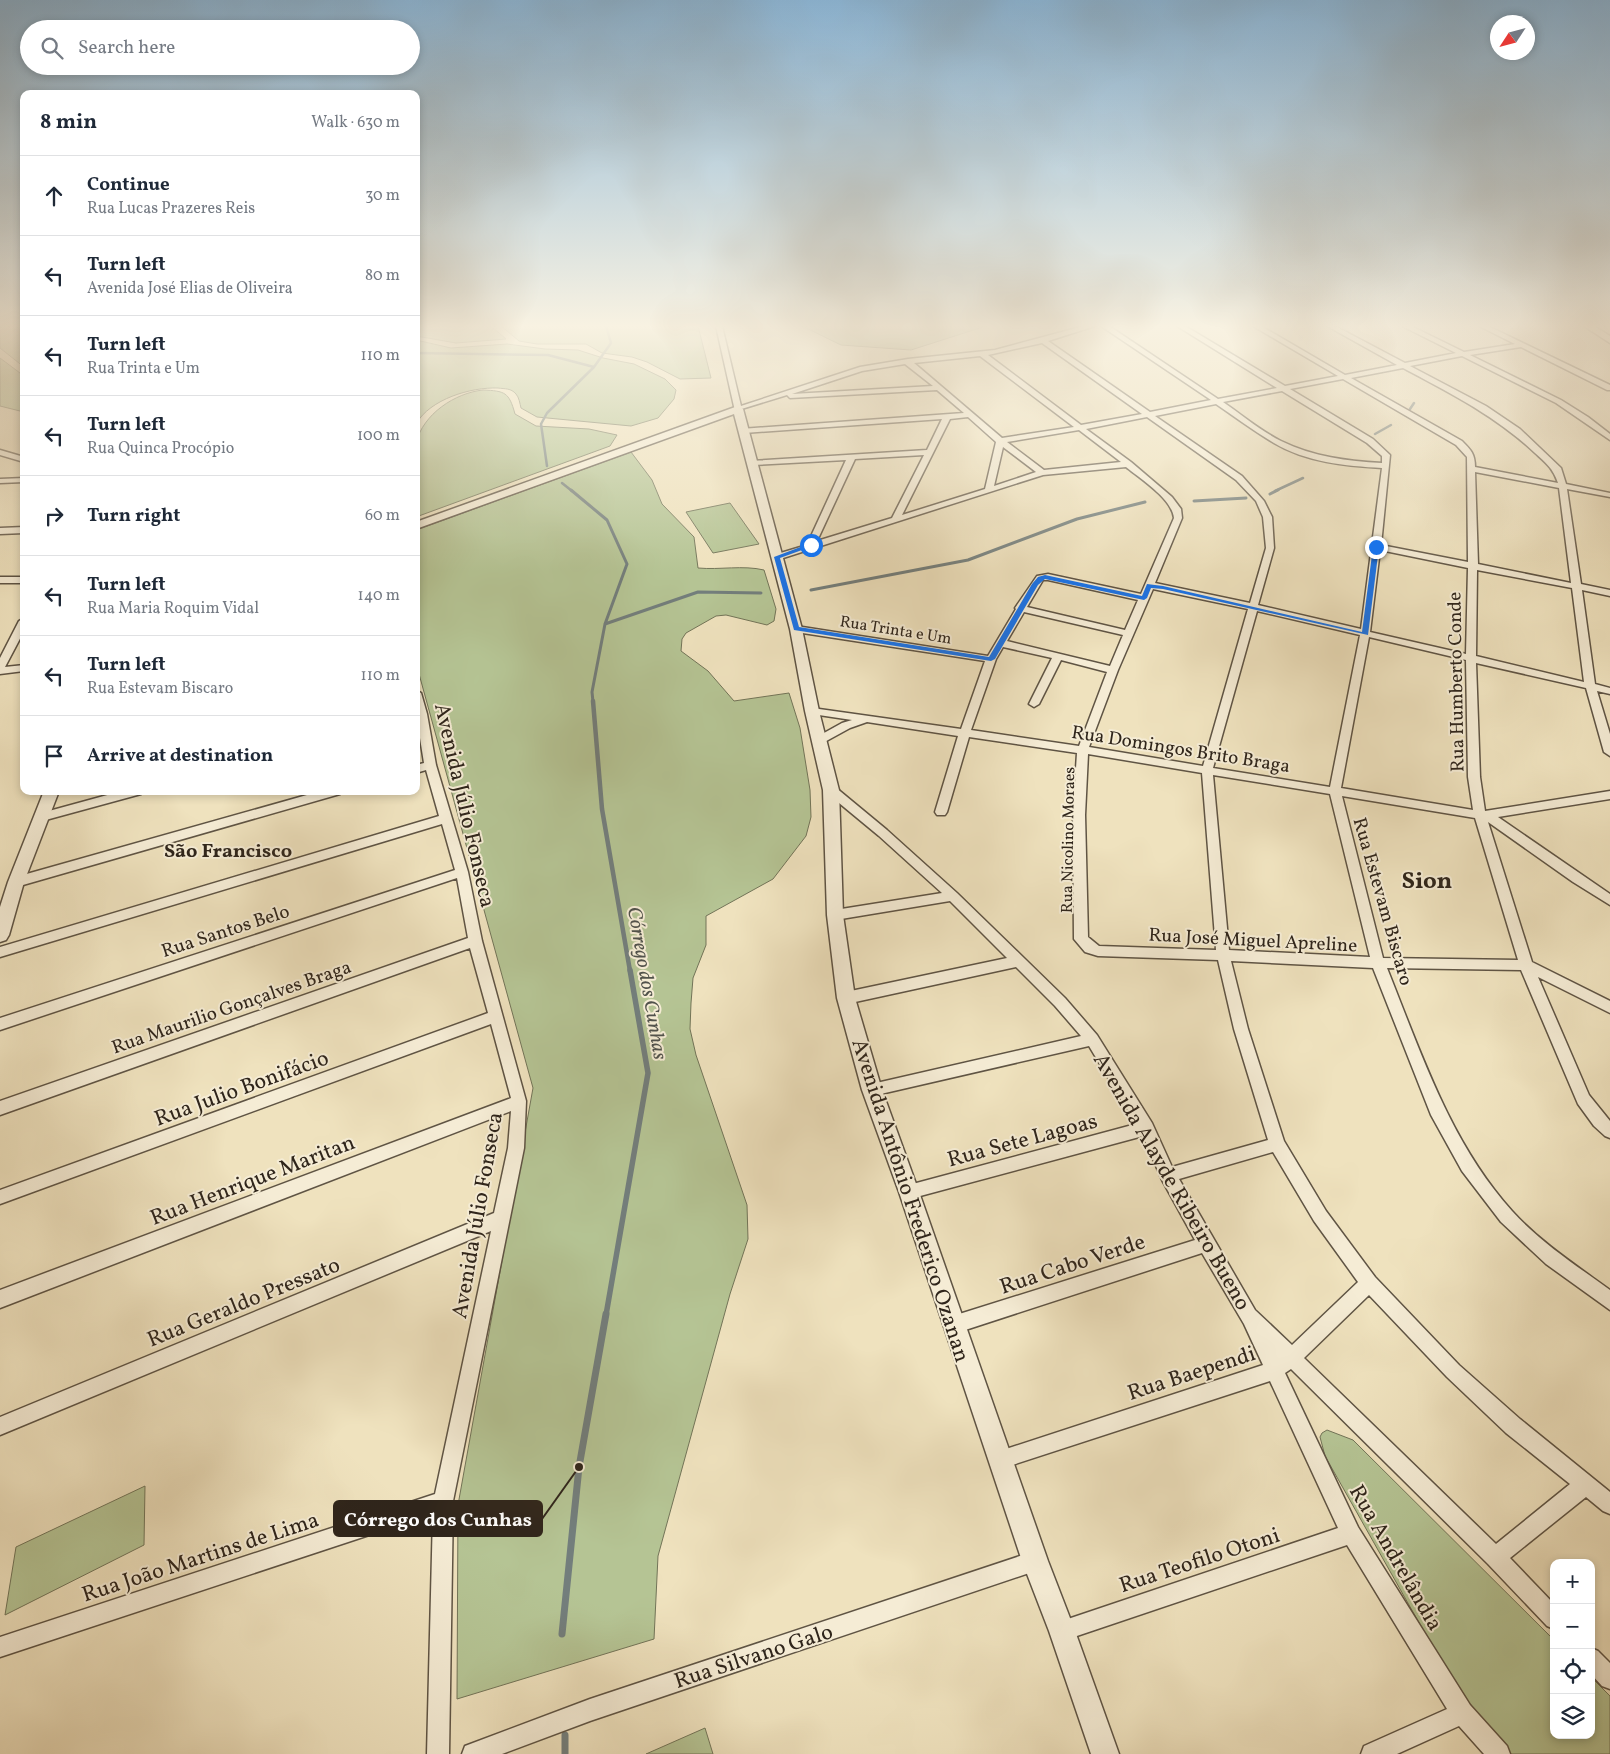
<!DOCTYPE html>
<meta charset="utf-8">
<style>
body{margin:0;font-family:Vollkorn,serif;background:#f2f2f3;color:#1f2937}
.controls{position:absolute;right:15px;bottom:15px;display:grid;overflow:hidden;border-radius:10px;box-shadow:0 2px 8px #0003}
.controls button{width:45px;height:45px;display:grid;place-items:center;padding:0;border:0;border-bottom:1px solid #e0e1e3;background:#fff;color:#1f2937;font:25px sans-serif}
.compass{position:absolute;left:1490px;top:15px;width:45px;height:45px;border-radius:50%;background:#fff;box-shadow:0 2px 8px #0003;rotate:234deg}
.stop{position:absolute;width:15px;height:15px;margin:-11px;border:4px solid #1a73e8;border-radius:50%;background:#fff}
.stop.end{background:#1a73e8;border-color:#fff;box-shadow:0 1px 5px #0008}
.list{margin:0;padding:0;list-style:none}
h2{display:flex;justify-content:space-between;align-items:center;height:65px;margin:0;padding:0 20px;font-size:21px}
h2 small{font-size:16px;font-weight:400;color:#747a83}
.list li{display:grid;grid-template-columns:32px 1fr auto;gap:15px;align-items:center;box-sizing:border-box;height:80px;padding:0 20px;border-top:1px solid #e0e1e3}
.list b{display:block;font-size:19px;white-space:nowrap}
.list p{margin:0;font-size:16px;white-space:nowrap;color:#747a83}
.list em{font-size:16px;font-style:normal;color:#747a83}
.icon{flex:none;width:28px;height:28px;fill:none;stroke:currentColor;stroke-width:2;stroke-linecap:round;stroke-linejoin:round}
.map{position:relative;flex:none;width:1610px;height:1754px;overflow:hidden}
.search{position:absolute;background:#fff;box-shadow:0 2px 8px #0003;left:20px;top:20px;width:400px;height:55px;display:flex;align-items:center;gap:12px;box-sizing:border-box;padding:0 18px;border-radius:28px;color:#747a83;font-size:19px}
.panel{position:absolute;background:#fff;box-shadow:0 2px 8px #0003;left:20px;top:90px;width:400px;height:705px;border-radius:10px}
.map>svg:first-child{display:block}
.green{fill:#b5c494;stroke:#727458}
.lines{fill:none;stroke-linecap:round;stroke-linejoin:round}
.stream-far4{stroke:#737e7c;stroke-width:2.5}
.stream-far3{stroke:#737e7c;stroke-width:3}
.stream-far2{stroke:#737e7c;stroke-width:4.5}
.stream-far1{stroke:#737e7c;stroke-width:5.5}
.stream{stroke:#737e7c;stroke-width:7}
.minor-casing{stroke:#5f5444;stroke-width:3}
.tertiary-casing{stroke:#5f5444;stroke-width:3}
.minor{fill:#f5ecd5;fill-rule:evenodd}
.tertiary{fill:#f5ecd5;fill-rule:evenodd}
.route{fill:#1a73e8}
.labels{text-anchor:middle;stroke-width:4;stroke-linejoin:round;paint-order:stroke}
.far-street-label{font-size:16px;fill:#2f251b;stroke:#f5ecd5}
.street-label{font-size:19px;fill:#2f251b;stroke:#f5ecd5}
.neighbourhood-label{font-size:20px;font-weight:bold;fill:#2f251b;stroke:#f5ecd5}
.water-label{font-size:20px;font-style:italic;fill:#51524c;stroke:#f5ecd5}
.near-street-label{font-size:22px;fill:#2f251b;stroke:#f5ecd5}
.district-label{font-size:24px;font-weight:bold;fill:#2f251b;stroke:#f5ecd5}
.leader{fill:none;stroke:#2f251b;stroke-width:2}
.callout-dot{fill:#2f251b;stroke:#f5ecd5;stroke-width:2}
.callout{fill:#2f251b;stroke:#2f251b;stroke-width:2}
.callout-label{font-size:20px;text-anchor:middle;font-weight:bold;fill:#fff}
</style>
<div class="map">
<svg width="1610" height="1754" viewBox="0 0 1610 1754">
<rect width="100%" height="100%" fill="#efe2be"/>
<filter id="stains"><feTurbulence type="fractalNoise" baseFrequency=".004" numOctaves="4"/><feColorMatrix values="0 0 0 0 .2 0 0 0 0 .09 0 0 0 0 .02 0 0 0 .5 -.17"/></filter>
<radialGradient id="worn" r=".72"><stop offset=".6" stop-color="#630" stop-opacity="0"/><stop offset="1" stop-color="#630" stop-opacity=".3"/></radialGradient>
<path class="green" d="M 0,326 L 24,326 L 24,367 L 0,348 Z
M 416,326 L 491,326 L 506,339 L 456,343 L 416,336 Z
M 501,326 L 698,326 L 711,378 L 680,379 L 647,362 L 632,357 L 602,353 L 586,344 L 537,344 L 519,341 Z
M 802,326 L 986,326 L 911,350 L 841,345 Z
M 416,340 L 451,348 L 507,344 L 545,349 L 578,350 L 603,358 L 634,364 L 665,379 L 676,390 L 674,399 L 658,418 L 631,426 L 537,417 L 521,408 C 520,404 519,397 516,394 C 511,388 505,389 498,388 C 471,387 430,399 416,424 Z
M 0,358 L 24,376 L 24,412 L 0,406 Z
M 483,390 C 505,391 509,392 515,414 L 536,426 L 589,429 L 617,435 L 610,446 L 416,517 C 416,499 416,481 416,462 C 416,456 415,448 416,443 C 423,414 455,393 483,390 Z
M 631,452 L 652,480 L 662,504 L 694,537 L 698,568 C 720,570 743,565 764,570 L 776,609 L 774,621 L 767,625 L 726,615 L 716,616 L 686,633 L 682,639 L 681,651 L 708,671 L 734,701 L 789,693 L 800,728 L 810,790 L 811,817 L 806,836 L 773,879 L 706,916 L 706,945 L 693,978 L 691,1003 L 690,1029 L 696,1055 L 747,1205 L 748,1239 L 730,1294 L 658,1556 L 654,1639 L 457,1699 L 458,1505 L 533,1088 L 416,663 L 416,530 Z
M 730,503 L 759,544 L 713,553 L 686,512 Z
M 1327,1430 L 1353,1440 L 1554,1640 L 1554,1735 L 1591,1735 L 1591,1677 L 1610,1696 L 1610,1754 L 1510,1754 L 1495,1738 L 1453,1683 L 1325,1456 L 1320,1437 L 1322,1433 Z
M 145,1486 L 144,1545 L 5,1615 L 16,1547 Z
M 705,1728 L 713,1754 L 646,1754 Z"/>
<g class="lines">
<path class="stream-far4" d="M 416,353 L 548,355 L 594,367
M 1410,409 L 1414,403
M 1375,434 L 1391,425
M 547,466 L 541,424 L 547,413 L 594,367 L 611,343 L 606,326
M 562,483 L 572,491
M 1275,491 L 1303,478"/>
<path class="stream-far3" d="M 571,490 L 607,520 L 627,564 L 605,624 L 592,692 L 593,702
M 1270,494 L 1278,490
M 1194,501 L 1246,498
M 811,590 L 968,560 L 1077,519 L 1145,502
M 605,624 L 698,592 L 761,593"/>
<path class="stream-far2" d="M 593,701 L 602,809 L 630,971"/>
<path class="stream-far1" d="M 606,1315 L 648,1073 L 630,970"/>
<path class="stream" d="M 562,1634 L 579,1467 L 606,1314
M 565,1735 L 565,1754"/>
<g class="minor-casing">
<path id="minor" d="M 716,326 L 722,326 L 741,406 L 860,367 L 908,359 L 995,350 L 1084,326 L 1095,326 L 1048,341 L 1150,412 L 1211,400 L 1101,326 L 1109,326 L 1218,399 L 1277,388 L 1177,326 L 1185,326 L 1285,386 L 1338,376 L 1253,326 L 1261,326 L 1345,375 L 1397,365 L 1327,326 L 1335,326 L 1405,363 L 1456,353 L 1402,326 L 1411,326 L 1464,352 L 1515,344 L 1479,326 L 1488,326 L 1610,385 L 1610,390 L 1607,390 L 1521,347 L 1470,355 L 1561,400 L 1588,417 L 1610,434 L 1610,440 L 1556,403 L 1462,356 L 1410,366 L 1486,406 L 1520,429 L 1561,468 L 1566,484 L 1610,493 L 1610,497 L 1567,489 L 1581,584 L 1610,590 L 1610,596 L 1582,590 L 1595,684 L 1610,688 L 1610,694 L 1597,691 L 1610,734 L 1610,756 L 1604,752 L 1586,688 L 1476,663 L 1480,777 L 1485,811 L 1610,791 L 1610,799 L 1498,817 L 1610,894 L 1610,905 L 1573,882 L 1488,822 L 1532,962 L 1610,1001 L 1610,1013 L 1538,977 L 1589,1095 L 1610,1121 L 1610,1138 L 1605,1136 L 1594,1126 L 1578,1104 L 1521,970 L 1387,968 C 1421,1053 1450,1142 1512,1211 C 1540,1242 1577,1266 1610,1290 L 1610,1310 L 1546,1264 L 1501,1222 L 1462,1171 L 1431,1115 L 1373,968 L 1231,961 L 1248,1029 L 1284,1141 L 1326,1211 L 1375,1277 L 1459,1365 L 1520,1419 L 1610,1492 L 1610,1514 L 1603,1511 L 1586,1497 L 1510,1558 L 1554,1604 L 1554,1629 L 1547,1626 L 1488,1564 L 1291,1369 L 1285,1373 L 1358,1527 L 1470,1705 L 1507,1746 L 1510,1754 L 1484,1754 L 1459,1726 L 1397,1754 L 1361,1754 L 1364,1746 L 1447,1709 L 1347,1545 L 1062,1641 L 1055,1638 L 1052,1631 L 1055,1624 L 1062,1621 L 1338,1528 L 1270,1381 L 1000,1469 L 993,1467 L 991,1460 L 993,1453 L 1000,1451 L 1263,1365 L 1244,1324 L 1202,1253 L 953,1334 L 947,1331 L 944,1325 L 947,1319 L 953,1316 L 1195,1240 L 1162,1180 L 1143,1136 L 909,1199 L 903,1197 L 901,1192 L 903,1187 L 909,1185 L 1136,1124 L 1089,1046 L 872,1096 L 867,1095 L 865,1090 L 867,1085 L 872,1084 L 1081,1036 L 1055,1006 L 1016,967 L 846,1004 L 841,1002 L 839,998 L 841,994 L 846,992 L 1007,958 L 950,901 L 835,920 L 830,918 L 829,915 L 830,912 L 835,910 L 942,893 L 879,836 L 827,793 L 825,790 L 827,787 L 835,787 L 887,830 L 957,893 L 1065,998 L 1097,1035 L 1152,1123 L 1172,1167 L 1268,1140 L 1234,1029 L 1218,960 L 1098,956 L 1085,952 L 1074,939 L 1073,815 L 1077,753 L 969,737 L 947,812 L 945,815 L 937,815 L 935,812 L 958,736 L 867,722 L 850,728 L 819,745 L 813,741 L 815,738 L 842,723 L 852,720 L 812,714 L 807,711 L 812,708 L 961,729 L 985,661 L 796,632 L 791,629 L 796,626 L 988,656 L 1016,609 L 1015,608 L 1037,576 L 1048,574 L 1141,594 L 1174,518 C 1172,499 1141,479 1126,467 L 1043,475 L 780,559 L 774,559 L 774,555 L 807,545 L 846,460 L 753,465 L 749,463 L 750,461 L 927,450 L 942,419 L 744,433 L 740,431 L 741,429 L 964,413 L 937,390 L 790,398 L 787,395 L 735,411 ZM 1042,343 L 1142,414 L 1081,425 L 988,355 ZM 980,356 L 1074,427 L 1002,438 L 914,363 ZM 905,364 L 933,386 L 792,394 L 862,371 ZM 1403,368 C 1450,393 1496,416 1535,453 C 1546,463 1553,468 1558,483 L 1475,467 C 1475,454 1471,450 1462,441 L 1351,378 ZM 1343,379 L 1456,445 L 1467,457 L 1468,562 L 1381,545 L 1390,455 L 1373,439 L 1290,389 ZM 1282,391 L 1367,443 L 1382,456 L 1382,463 C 1347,461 1314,457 1281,441 C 1261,431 1242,415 1223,402 ZM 1216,404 C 1235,417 1254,431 1274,443 C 1306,462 1345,466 1382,468 L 1361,629 L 1258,605 L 1274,548 L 1272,517 L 1264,501 L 1242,476 L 1155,416 ZM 968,417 L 996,442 L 985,489 L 902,515 L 950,419 ZM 1147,417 L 1236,480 L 1256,501 L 1263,517 L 1266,548 L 1250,603 L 1155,583 L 1182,518 L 1181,509 L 1172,497 L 1131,462 L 1086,429 ZM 1079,430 L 1121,462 L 1044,470 L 1007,442 ZM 1003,447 L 1036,472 L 994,486 ZM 924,455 L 892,518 L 817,541 L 855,459 ZM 1475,472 L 1559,488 L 1571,583 L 1478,564 ZM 1380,550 L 1468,568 L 1466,654 L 1370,632 ZM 1477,570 L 1572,588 L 1584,682 L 1476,656 ZM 1043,580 L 1048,580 L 1138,600 L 1125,630 L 1027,607 ZM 1153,589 L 1248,609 L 1203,766 L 1089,747 L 1118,670 ZM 1257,611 L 1360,635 L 1330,787 L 1213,768 ZM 1024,612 L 1123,635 L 1110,666 L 1007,641 ZM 1369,637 L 1466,660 L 1468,777 L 1473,810 L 1341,788 ZM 1003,647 L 1052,658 L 1029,704 L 1034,707 L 1039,704 L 1061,660 L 1107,672 L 1079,746 L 971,730 L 996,659 ZM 1088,754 L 1202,773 L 1216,950 L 1099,946 L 1088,937 L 1085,815 ZM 1213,775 L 1330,794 L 1370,957 L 1229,950 ZM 1342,796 L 1475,818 L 1518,960 L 1383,958 ZM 1273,1152 L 1314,1221 L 1358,1282 L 1292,1345 L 1255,1310 L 1179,1179 ZM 1369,1295 L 1447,1377 L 1506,1433 L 1570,1484 L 1496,1544 L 1304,1358 Z
M 0,450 L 24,457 L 24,462 L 0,455 Z
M 24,478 L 24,482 L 0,483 L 0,479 Z
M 24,527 L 24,533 L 0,534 L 0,528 Z
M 0,577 L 24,577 L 24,583 L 0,583 Z
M 24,618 L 24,631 L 5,667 L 24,665 L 24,671 L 0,674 L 0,658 L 19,621 Z
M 416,690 L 421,693 L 427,714 L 436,765 L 468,872 L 482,941 L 526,1101 L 524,1148 L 453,1501 L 449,1754 L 427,1754 L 433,1514 L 0,1657 L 0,1637 L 435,1494 L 491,1231 L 0,1435 L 0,1417 L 494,1213 L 508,1148 L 511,1111 L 0,1308 L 0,1290 L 511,1098 L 491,1024 L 0,1204 L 0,1190 L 488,1013 L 470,948 L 0,1115 L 0,1101 L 468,938 L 457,878 L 0,1030 L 0,1018 L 455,870 L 442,824 L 0,957 L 0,947 L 439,816 L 426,770 L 416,773 L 416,765 L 424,763 L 416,713 Z
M 122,791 L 143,791 L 141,794 L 42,821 L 36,817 L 38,814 Z
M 321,791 L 342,791 L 340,794 L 16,887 L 12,885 L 10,882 L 12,879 L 16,877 Z
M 1035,1551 L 1042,1554 L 1045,1561 L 1042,1568 L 1035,1571 L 590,1721 L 502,1754 L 462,1754 L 465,1746 L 590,1699 Z
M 1591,1648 L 1598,1651 L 1610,1663 L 1610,1689 L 1602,1686 L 1591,1674 Z"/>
</g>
<g class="tertiary-casing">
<path id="tertiary" d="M 1584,326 L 1594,326 L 1610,336 L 1610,343 Z
M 738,406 L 743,409 L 802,629 L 819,711 L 839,790 L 843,915 L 855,998 L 882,1090 L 919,1192 L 1048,1561 L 1075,1631 L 1119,1754 L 1091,1754 L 1049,1631 L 1022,1561 L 899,1192 L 862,1090 L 837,998 L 827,915 L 823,790 L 805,711 L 790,629 L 734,414 L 416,529 L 416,522 Z
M 44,791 L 59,791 L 24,882 L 9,935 L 6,940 L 0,942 L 0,907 L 8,882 Z"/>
</g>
<use href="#minor" class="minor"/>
<use href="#tertiary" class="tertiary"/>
</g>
<linearGradient id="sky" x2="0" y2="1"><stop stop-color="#8bb6d7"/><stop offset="0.57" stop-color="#f8f2e2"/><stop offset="1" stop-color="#f8f2e2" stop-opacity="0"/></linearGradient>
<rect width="1610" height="572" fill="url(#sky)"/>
<path class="route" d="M 811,543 L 813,546 L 780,558 L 799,627 L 989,657 L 1032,584 L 1038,577 L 1045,575 L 1142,596 L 1147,584 L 1163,586 L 1362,632 L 1373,547 L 1376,545 L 1379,547 L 1368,635 L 1163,589 L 1151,588 L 1147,598 L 1144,600 L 1045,579 L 1038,585 L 995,659 L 991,661 L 794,630 L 774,557 Z"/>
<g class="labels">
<g class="far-street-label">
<text transform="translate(896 629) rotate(9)" y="6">Rua Trinta e Um</text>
<text transform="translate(1067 840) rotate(-89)" y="6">Rua Nicolino Moraes</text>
</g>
<g class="street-label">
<text transform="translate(1455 682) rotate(-91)" y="7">Rua Humberto Conde</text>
<text transform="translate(1181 748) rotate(9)" y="7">Rua Domingos Brito Braga</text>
<text transform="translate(1384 901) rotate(74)" y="7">Rua Estevam Biscaro</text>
<text transform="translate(225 930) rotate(-18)" y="7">Rua Santos Belo</text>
<text transform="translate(1253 939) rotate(3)" y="7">Rua José Miguel Apreline</text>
<text transform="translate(231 1006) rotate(-19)" y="7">Rua Maurilio Gonçalves Braga</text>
</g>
<g class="neighbourhood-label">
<text x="228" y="857">São Francisco</text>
</g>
<g class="water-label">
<text transform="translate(648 983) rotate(80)" y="7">Córrego dos Cunhas</text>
</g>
<g class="near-street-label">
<text transform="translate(466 805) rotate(77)" y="8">Avenida Júlio Fonseca</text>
<text transform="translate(241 1087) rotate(-20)" y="8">Rua Julio Bonifácio</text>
<text transform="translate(1022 1139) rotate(-15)" y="8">Rua Sete Lagoas</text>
<text transform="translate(252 1179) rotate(-21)" y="8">Rua Henrique Maritan</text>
<text transform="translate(1173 1181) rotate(60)" y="8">Avenida Alayde Ribeiro Bueno</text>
<text transform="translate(912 1200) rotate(72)" y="8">Avenida Antônio Frederico Ozanan</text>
<text transform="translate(476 1215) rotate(-80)" y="8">Avenida Júlio Fonseca</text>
<text transform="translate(1072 1263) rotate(-18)" y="8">Rua Cabo Verde</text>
<text transform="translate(243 1301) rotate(-22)" y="8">Rua Geraldo Pressato</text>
<text transform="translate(1191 1372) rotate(-18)" y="8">Rua Baependi</text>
<text transform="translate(200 1556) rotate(-18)" y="8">Rua João Martins de Lima</text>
<text transform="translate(1397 1557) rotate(60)" y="8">Rua Andrelândia</text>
<text transform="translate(1199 1559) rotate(-18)" y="8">Rua Teofilo Otoni</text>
<text transform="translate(753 1655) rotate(-18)" y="8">Rua Silvano Galo</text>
</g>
<g class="district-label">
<text x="1427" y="888">Sion</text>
</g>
</g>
<path class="leader" d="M579 1467L542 1519"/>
<circle class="callout-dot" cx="579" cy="1467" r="5"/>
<rect class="callout" x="334" y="1501" width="208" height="35" rx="5"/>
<g class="callout-label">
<text x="438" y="1526">Córrego dos Cunhas</text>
</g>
<rect width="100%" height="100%" filter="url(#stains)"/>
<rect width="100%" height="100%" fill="url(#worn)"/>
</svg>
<div class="controls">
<button>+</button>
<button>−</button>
<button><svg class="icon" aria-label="locate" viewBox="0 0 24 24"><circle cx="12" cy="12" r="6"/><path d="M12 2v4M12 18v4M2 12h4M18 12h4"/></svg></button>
<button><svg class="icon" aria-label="layers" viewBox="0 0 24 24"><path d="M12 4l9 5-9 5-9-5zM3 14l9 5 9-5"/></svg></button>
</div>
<svg class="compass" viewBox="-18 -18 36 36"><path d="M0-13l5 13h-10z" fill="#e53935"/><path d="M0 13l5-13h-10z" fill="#747a83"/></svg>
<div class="stop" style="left:811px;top:545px"></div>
<div class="stop end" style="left:1376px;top:547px"></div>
<div class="search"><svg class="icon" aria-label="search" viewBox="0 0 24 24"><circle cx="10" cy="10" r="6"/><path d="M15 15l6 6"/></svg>Search here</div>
<section class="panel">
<h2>8 min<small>Walk · 630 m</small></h2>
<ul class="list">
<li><svg class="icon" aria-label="ahead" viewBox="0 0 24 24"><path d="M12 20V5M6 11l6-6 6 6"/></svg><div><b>Continue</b><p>Rua Lucas Prazeres Reis</p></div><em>30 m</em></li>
<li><svg class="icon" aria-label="left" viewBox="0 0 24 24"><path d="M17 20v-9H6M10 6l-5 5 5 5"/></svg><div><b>Turn left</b><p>Avenida José Elias de Oliveira</p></div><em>80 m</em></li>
<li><svg class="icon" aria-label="left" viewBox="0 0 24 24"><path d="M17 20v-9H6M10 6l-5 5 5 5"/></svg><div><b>Turn left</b><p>Rua Trinta e Um</p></div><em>110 m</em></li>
<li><svg class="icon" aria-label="left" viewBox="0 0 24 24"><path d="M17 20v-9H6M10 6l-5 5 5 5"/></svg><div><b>Turn left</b><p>Rua Quinca Procópio</p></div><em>100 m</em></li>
<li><svg class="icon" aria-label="right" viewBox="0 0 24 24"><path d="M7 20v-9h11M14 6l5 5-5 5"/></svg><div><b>Turn right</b></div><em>60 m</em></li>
<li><svg class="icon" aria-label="left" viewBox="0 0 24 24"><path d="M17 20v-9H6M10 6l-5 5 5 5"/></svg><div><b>Turn left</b><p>Rua Maria Roquim Vidal</p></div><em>140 m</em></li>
<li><svg class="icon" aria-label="left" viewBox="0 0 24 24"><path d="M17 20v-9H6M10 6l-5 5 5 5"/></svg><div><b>Turn left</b><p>Rua Estevam Biscaro</p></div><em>110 m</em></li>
<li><svg class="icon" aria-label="arrive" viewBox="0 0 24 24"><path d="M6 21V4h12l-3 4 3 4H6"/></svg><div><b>Arrive at destination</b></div></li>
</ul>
</section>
</div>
